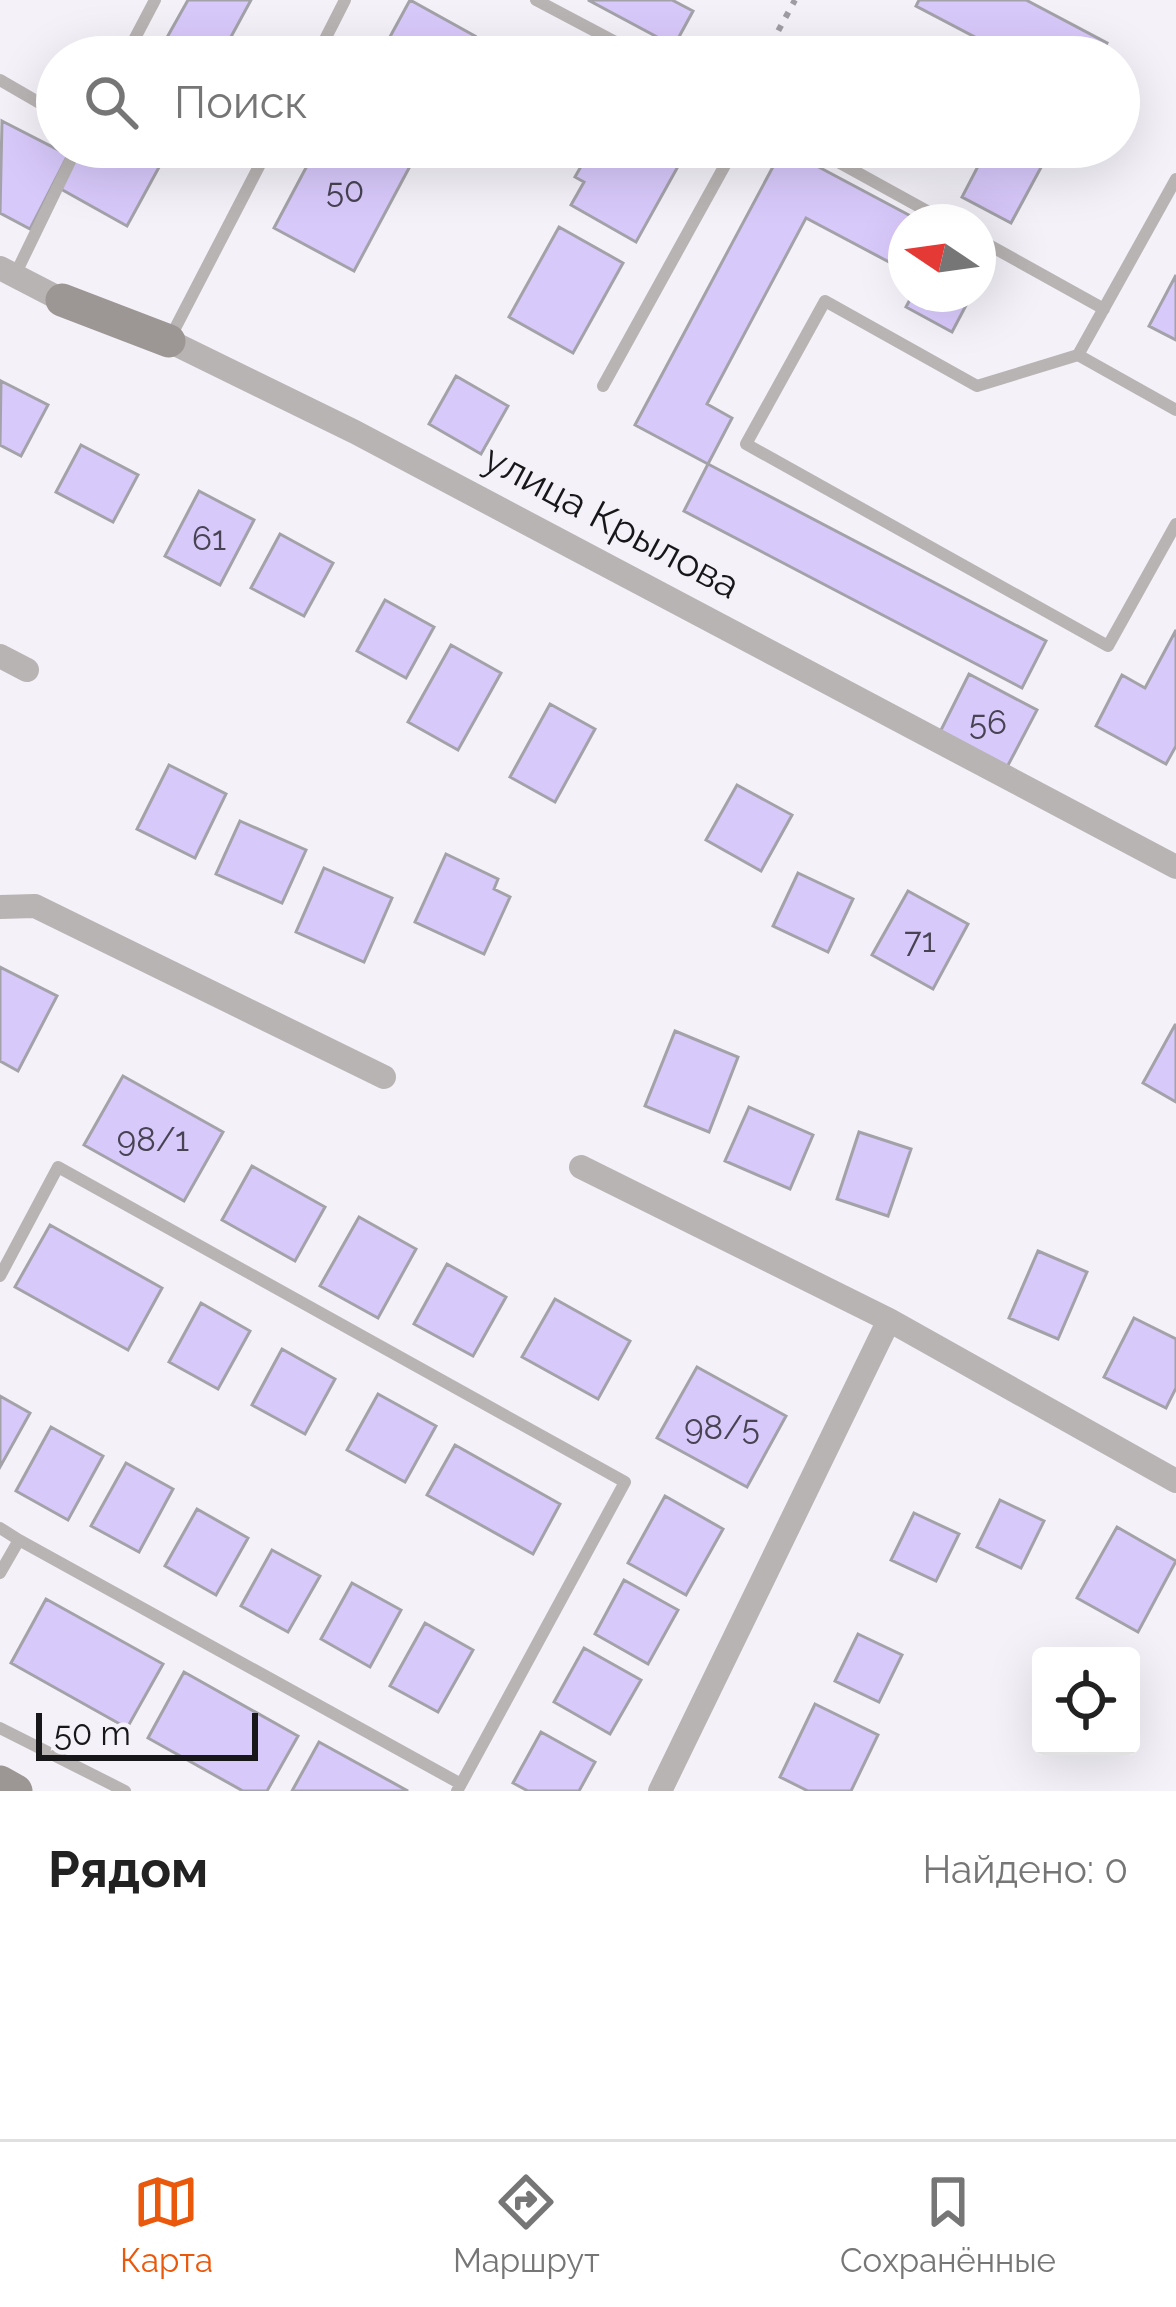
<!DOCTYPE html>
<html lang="ru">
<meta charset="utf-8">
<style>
body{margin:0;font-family:Raleway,sans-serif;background:#f2f2f2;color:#222}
.controls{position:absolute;right:36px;bottom:36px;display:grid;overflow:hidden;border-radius:12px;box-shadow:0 12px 48px #0002}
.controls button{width:108px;height:108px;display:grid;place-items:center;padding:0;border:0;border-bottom:3px solid #e0e0e0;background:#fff;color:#222;font:60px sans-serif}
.compass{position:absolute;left:888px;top:204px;width:108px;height:108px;border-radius:50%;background:#fff;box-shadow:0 12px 48px #0002;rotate:283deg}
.scale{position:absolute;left:36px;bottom:30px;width:222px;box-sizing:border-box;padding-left:12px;border:6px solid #171619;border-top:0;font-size:33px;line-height:42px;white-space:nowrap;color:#171619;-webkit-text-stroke:9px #f4f1f9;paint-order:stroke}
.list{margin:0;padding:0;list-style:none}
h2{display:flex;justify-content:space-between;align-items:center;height:156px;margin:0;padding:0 48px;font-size:51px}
h2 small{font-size:39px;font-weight:400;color:#767676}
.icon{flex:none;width:66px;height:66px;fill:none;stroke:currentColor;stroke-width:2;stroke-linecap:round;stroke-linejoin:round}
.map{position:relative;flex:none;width:1176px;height:1791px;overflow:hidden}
.search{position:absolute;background:#fff;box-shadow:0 12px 48px #0002;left:36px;right:36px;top:36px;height:132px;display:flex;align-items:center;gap:30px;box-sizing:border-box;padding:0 42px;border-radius:66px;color:#767676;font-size:45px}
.sheet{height:348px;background:#fff}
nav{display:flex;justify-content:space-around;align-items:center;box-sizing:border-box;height:168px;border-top:3px solid #e0e0e0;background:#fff;font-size:33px;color:#767676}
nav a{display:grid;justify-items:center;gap:6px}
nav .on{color:#ea580c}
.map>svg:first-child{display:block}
.building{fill:#d8c9fb;stroke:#a4a2a9;stroke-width:3}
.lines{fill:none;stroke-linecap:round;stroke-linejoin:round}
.path{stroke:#9f9da3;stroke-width:6;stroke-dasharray:6 9;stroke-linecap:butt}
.lane{stroke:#b8b4b3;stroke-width:12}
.street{stroke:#b8b4b3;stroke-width:24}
.secondary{stroke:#9c9694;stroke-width:33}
.labels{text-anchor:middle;stroke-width:9;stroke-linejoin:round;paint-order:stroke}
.number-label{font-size:33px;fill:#474352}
.street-label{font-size:39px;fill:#171619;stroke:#f4f1f9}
</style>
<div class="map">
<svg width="1176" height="1791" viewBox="0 0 1176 1791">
<rect width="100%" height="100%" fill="#f4f1f9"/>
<path class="building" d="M 188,0 L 251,0 L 220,57 L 156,57 Z
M 410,0 L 475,36 L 463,57 L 379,57 Z
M 588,0 L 672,0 L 693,11 L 674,46 Z
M 919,0 L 1026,0 L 1107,43 L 1100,57 L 1013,57 L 916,6 Z
M 2,121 L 68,155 L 30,229 L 0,213 Z
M 82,147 L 170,147 L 127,226 L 59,188 Z
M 317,147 L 406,147 L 417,153 L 354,271 L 274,228 Z
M 592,147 L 678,147 L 686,152 L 636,242 L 571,205 L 584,182 L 575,177 Z
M 988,147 L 1052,147 L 1011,223 L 962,197 Z
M 783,148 L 922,222 L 906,222 L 906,271 L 806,218 L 707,404 L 732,418 L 708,464 L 635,425 Z
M 559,227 L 623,263 L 573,353 L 509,317 Z
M 978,252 L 991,259 L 978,283 Z
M 1176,275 L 1176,340 L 1149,326 Z
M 913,294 L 972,294 L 952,332 L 906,307 Z
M 456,376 L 508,406 L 481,454 L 429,424 Z
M 1,381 L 48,405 L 21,456 L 0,445 Z
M 81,445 L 138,475 L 113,522 L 56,492 Z
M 708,464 L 1046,641 L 1022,688 L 684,511 Z
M 199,491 L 254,520 L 220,585 L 165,556 Z
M 280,534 L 333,563 L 304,616 L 251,588 Z
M 385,600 L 434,627 L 406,678 L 357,651 Z
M 1176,630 L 1176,746 L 1166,764 L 1096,726 L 1122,675 L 1145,688 Z
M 451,645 L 501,673 L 458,750 L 408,722 Z
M 969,674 L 1037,710 L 1006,769 L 939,734 Z
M 550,704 L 595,729 L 555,802 L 510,777 Z
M 169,765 L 226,794 L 195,858 L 137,829 Z
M 737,785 L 792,815 L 761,871 L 706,840 Z
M 240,821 L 306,850 L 282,903 L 216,874 Z
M 446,854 L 498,879 L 494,889 L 510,897 L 484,954 L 415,922 Z
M 324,868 L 392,898 L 364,962 L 296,932 Z
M 798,873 L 853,899 L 828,952 L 773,926 Z
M 908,891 L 968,924 L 933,989 L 872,955 Z
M 0,967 L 57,996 L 18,1071 L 0,1061 Z
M 1175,1025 L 1176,1025 L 1176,1102 L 1143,1083 Z
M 675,1031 L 738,1057 L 709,1132 L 645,1106 Z
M 123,1076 L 223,1132 L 184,1201 L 84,1145 Z
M 749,1107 L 813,1135 L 790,1189 L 725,1161 Z
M 859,1132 L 911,1149 L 888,1216 L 837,1199 Z
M 252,1166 L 325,1207 L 295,1261 L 222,1220 Z
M 359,1217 L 416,1249 L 378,1318 L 320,1286 Z
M 50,1225 L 162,1288 L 128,1350 L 15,1287 Z
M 1038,1251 L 1087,1272 L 1058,1339 L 1009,1318 Z
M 447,1264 L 506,1297 L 473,1356 L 414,1324 Z
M 555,1299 L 630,1341 L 598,1399 L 522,1357 Z
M 201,1303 L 250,1331 L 218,1389 L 169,1362 Z
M 1134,1318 L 1176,1339 L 1176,1388 L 1166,1408 L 1104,1377 Z
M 282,1349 L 335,1379 L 305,1434 L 252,1405 Z
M 697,1367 L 786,1416 L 747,1487 L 657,1438 Z
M 378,1394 L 436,1426 L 405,1482 L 347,1450 Z
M 0,1396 L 30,1413 L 0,1467 Z
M 51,1427 L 103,1456 L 68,1520 L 16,1491 Z
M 455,1445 L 560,1504 L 533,1554 L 427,1495 Z
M 126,1463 L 173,1489 L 139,1552 L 91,1526 Z
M 665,1496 L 723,1529 L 686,1595 L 628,1563 Z
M 1000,1500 L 1044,1521 L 1021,1568 L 977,1547 Z
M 197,1509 L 248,1538 L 216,1595 L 165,1566 Z
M 914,1513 L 959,1534 L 936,1581 L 891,1560 Z
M 1117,1527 L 1176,1561 L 1138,1632 L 1077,1598 Z
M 272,1550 L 320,1576 L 288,1632 L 241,1606 Z
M 624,1580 L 678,1610 L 648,1664 L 595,1634 Z
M 352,1583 L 401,1610 L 370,1667 L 321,1639 Z
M 46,1599 L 163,1664 L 127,1728 L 11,1663 Z
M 425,1623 L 473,1650 L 438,1712 L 390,1686 Z
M 858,1634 L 902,1655 L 879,1702 L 835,1681 Z
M 584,1648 L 641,1680 L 610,1734 L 554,1702 Z
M 184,1672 L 298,1736 L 267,1791 L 243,1791 L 148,1738 Z
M 815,1704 L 878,1735 L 851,1791 L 808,1791 L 780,1777 Z
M 541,1732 L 595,1762 L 579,1791 L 528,1791 L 513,1783 Z
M 319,1742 L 408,1791 L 292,1791 Z"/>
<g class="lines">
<path class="path" d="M 764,57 L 795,0"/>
<path class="lane" d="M 536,0 L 644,57
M 125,57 L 155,0
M 316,57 L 345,0
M 0,80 L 57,113
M 811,147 L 947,222
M 1176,179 L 1078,355 L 977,386 L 825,301 L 746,444 L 1108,646 L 1176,524
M 978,239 L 1104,309
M 15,275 L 77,147
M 169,340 L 269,147
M 1078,355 L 1176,410
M 603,386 L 735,147
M 0,1276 L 58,1167 L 625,1482 L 461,1784
M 0,1528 L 19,1540
M 0,1573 L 19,1540 L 461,1784 L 457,1791
M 0,1728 L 125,1791"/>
<path class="street" d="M 0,268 L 62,300
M 169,341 L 355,432 L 1176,867
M 0,656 L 27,670
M 0,907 L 35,906 L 384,1077
M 581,1167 L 889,1320 L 1176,1481
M 660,1791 L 889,1320"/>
<path class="secondary" d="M 62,300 L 169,341
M 0,1782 L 16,1791"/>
</g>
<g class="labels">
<g class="number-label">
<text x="345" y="202">50</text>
<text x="209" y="550">61</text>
<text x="988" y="734">56</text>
<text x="920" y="952">71</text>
<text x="153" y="1151">98/1</text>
<text x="722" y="1439">98/5</text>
</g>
<g class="street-label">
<text transform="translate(612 521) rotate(28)" y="14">улица Крылова</text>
</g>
</g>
</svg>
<div class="controls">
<button><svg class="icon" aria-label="locate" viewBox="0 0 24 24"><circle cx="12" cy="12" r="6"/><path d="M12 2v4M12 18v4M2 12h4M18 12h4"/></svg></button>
</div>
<svg class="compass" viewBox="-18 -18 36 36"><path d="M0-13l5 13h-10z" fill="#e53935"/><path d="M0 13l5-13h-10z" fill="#767676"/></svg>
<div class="scale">50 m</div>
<div class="search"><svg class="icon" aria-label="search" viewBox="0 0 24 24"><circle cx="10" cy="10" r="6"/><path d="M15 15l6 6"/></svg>Поиск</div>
</div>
<section class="sheet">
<h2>Рядом<small>Найдено: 0</small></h2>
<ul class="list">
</ul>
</section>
<nav>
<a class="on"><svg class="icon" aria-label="map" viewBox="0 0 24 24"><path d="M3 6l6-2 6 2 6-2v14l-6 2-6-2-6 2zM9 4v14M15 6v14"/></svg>Карта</a>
<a><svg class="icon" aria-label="directions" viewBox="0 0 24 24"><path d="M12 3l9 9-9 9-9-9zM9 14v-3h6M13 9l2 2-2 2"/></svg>Маршрут</a>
<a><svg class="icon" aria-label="saved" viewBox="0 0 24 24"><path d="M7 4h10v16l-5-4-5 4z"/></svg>Сохранённые</a>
</nav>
